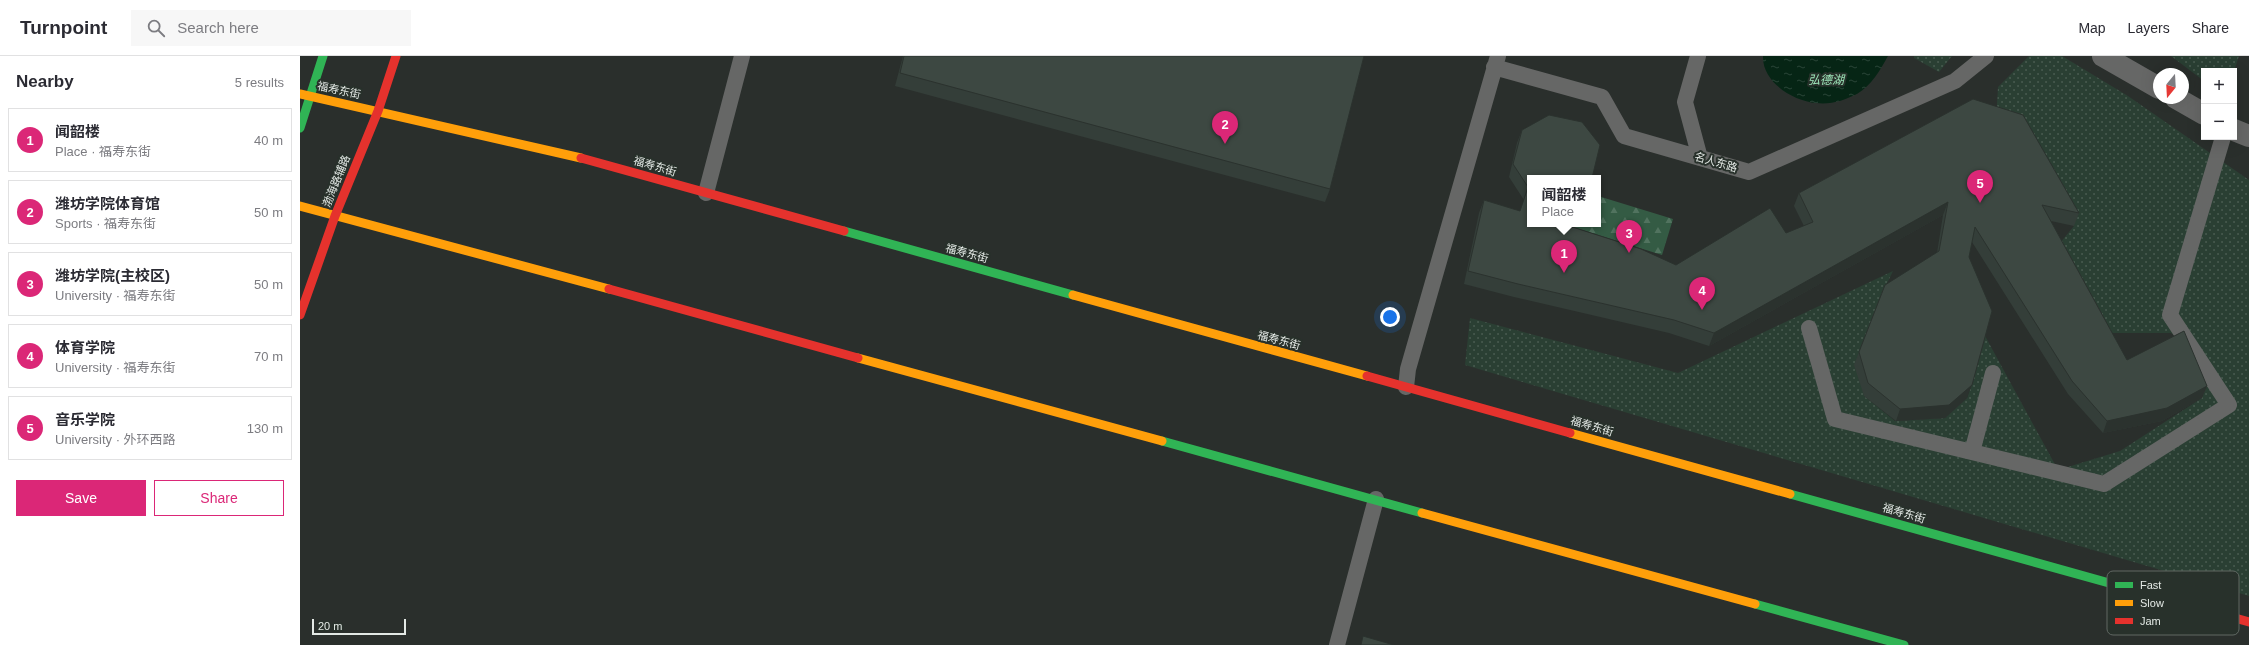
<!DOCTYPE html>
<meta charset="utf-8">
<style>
body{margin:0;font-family:Arial,"Noto Sans SC",sans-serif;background:#f7f7f7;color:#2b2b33}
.controls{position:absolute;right:12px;top:12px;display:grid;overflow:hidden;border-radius:0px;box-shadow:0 4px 16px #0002}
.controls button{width:36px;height:36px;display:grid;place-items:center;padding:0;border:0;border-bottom:1px solid #e1e1e2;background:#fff;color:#2b2b33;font:20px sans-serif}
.compass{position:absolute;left:1853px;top:12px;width:36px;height:36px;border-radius:50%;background:#fff;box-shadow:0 4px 16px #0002;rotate:198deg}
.scale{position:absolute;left:12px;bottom:10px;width:94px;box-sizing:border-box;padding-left:4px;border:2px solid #e3e9e5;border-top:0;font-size:11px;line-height:14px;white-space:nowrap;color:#e3e9e5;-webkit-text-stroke:3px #28312b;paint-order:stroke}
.you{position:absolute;left:1090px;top:261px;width:14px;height:14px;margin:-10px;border:3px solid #fff;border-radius:50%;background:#1a73e8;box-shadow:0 0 0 6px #1a73e833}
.badge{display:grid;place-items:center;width:26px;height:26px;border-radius:50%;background:#db2777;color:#fff;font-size:13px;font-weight:700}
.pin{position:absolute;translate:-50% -33px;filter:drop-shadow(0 1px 2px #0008)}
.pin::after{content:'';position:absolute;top:21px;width:14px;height:12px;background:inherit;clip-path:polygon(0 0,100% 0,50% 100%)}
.popup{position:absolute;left:1227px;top:119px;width:74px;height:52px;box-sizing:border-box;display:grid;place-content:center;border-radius:0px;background:#fff;filter:drop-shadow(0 1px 3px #0005);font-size:13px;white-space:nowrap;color:#7c7c81}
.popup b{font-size:15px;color:#2b2b33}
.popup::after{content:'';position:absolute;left:50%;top:100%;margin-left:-8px;border:8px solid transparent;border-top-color:#fff}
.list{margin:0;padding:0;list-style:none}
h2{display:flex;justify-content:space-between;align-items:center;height:52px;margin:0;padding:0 16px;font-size:17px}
h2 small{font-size:13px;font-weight:400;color:#7c7c81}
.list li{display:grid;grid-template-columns:26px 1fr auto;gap:12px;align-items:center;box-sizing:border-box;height:64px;margin:0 8px 8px;padding:0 8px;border:1px solid #e1e1e2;border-radius:0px}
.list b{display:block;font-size:15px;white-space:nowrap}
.list p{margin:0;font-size:13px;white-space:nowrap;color:#7c7c81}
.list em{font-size:13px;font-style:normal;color:#7c7c81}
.actions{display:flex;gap:8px;padding:12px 16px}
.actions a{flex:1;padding:9px 0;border:1px solid #db2777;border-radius:0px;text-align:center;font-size:14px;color:#db2777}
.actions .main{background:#db2777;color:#fff}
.icon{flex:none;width:22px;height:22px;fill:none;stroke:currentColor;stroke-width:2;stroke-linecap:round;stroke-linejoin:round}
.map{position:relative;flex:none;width:1949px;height:589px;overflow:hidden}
header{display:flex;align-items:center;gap:24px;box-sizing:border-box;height:56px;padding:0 20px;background:#fff;border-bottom:1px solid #e1e1e2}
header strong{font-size:19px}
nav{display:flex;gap:22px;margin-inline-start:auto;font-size:14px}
.search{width:280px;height:36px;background:#f7f7f7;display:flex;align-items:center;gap:10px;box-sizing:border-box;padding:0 14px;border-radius:0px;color:#7c7c81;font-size:15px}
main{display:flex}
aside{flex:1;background:#fff}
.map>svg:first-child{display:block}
.green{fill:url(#green-dots)}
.forest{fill:url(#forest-firs)}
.water{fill:url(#water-ripples)}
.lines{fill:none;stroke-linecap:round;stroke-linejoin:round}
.lane{stroke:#666766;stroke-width:16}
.street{stroke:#666766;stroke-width:22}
.fast{stroke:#30b455;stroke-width:9}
.slow{stroke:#ff9f0a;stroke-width:9}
.jam{stroke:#e5322d;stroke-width:9}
.wall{fill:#343e39}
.shaded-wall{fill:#2b322e}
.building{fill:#3d4842;stroke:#2b322e}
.labels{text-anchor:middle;stroke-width:4;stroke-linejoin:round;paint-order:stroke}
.street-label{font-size:11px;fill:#e3e9e5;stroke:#28312b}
.water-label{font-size:12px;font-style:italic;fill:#9de5b9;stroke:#28312b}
.key{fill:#28312b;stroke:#606863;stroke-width:1}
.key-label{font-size:11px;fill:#e3e9e5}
</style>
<header>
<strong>Turnpoint</strong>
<div class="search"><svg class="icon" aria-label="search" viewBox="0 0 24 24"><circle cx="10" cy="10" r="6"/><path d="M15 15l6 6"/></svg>Search here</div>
<nav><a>Map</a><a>Layers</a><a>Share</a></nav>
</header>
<main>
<aside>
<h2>Nearby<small>5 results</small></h2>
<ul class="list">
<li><span class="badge">1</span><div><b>闻韶楼</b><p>Place · 福寿东街</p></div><em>40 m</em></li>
<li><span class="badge">2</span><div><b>潍坊学院体育馆</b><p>Sports · 福寿东街</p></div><em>50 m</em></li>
<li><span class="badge">3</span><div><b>潍坊学院(主校区)</b><p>University · 福寿东街</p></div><em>50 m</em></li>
<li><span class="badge">4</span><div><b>体育学院</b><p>University · 福寿东街</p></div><em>70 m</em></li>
<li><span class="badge">5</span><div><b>音乐学院</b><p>University · 外环西路</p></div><em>130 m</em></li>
</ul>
<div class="actions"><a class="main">Save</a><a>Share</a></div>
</aside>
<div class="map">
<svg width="1949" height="589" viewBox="0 0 1949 589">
<defs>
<pattern id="green-dots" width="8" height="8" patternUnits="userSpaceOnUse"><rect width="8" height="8" fill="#2a3f33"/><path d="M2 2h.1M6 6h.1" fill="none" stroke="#495b50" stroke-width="1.8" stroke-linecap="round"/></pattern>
<pattern id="forest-firs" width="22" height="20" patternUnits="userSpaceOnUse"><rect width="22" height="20" fill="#345b44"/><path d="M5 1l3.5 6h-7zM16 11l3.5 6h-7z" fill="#51735f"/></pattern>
<pattern id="water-ripples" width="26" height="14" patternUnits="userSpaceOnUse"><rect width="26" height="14" fill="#062515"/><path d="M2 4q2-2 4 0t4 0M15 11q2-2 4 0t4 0" fill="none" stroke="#2a4537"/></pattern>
</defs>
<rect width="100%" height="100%" fill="#2a2f2c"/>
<path class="green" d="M 1614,0 L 1652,0 L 1639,16 L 1614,2 Z
M 1729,0 L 1762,0 L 1828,40 L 1949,124 L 1949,540 L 1165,309 L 1170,262 L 1378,317 L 1593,215 L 1580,242 L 1564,340 L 1595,365 L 1645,362 L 1667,342 L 1684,278 L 1758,414 L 1820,395 L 1902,342 L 1898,295 L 1871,277 L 1811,277 L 1755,193 L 1774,170 L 1696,65 L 1698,31 Z
M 1871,0 L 1939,0 L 1934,15 L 1904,15 L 1904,25 Z"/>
<path class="forest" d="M 1298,140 L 1373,163 L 1362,199 L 1263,168 L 1298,168 Z"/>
<path class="water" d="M 1463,0 L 1588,0 C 1581,13 1571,30 1557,38 C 1545,44 1531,49 1516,47 C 1493,45 1462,26 1463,0 Z"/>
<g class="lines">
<path class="lane" d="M 1398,0 L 1385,46 L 1400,102
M 1194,11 L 1302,41 L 1324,80 L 1449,116 L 1655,25 L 1686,0
M 406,137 L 442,0
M 1509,272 L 1535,363 L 1804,428 L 1929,349 L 1870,259 L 1923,81
M 1106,331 L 1108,313 L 1198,0
M 1672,396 L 1693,317
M 1037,589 L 1076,443"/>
<path class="street" d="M 1803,0 L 1859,32
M 1876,42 L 1904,58
M 1934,74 L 1949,80"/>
<path class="fast" d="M 0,72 L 23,0
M 544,175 L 773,239
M 862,385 L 1122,457
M 1490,438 L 1845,537
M 1455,548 L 1604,589"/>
<path class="slow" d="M 0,38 L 281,102
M 0,150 L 309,233
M 773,239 L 1067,320
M 558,302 L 862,385
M 1270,377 L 1490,438
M 1122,457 L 1455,548"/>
<path class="jam" d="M 281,102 L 544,175
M 309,233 L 558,302
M 0,259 L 35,160 L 78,55 L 96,0
M 1067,320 L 1270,377
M 1845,537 L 1949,566"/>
</g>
<path class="wall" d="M 603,0 L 1064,0 L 1030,133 L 1025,146 L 595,30 Z
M 1673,43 L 1779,157 L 1774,170 L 1751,165 L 1827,304 L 1907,330 L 1902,342 L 1862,365 L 1803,377 L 1768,338 L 1672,186 L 1669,201 L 1667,342 L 1645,362 L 1596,365 L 1564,340 L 1554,309 L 1559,296 L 1637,197 L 1643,159 L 1409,290 L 1369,277 L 1214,241 L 1164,228 L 1179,157 L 1184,144 L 1220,155 L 1224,144 L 1209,121 L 1217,87 L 1222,74 L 1249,59 L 1230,168 L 1376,209 L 1486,177 L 1504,170 L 1494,150 L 1499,137 Z"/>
<path class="shaded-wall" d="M 1648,146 L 1643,159 L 1409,290 L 1414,277 Z
M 1672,329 L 1667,342 L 1645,362 L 1596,365 L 1600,353 Z
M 1907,330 L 1902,342 L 1862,365 L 1803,377 L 1807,365 Z"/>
<path class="building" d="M 604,0 L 1064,0 L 1030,133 L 600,17 Z
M 1673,43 L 1723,59 L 1779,157 L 1742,149 L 1827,304 L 1884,275 L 1907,330 L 1867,352 L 1807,365 L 1772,325 L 1675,171 L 1669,201 L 1692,255 L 1672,329 L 1649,349 L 1600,353 L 1568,327 L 1559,296 L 1585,229 L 1639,195 L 1648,146 L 1414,277 L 1374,264 L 1218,228 L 1168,215 L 1184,144 L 1220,155 L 1228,131 L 1213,108 L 1222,74 L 1249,59 L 1282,66 L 1300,89 L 1292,122 L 1230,122 L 1230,168 L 1263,168 L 1341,193 L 1376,209 L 1470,152 L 1486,177 L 1513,166 L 1499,137 Z
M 1063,580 L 1094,589 L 1061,589 Z"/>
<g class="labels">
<g class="street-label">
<text transform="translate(39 34) rotate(12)" y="4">福寿东街</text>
<text transform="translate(1416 106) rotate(16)" y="4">名人东路</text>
<text transform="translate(355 110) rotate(16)" y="4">福寿东街</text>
<text transform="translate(36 125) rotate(-68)" y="4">渤海路辅路</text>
<text transform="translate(667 197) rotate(15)" y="4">福寿东街</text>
<text transform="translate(979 284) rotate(15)" y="4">福寿东街</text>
<text transform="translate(1292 370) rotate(16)" y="4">福寿东街</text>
<text transform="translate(1604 457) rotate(16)" y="4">福寿东街</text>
</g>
<g class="water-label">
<text x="1526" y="28">弘德湖</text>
</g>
</g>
<rect x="1807" y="515" width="132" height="64" rx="6" class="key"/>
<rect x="1815" y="526" width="18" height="6" fill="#30b455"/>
<rect x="1815" y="544" width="18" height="6" fill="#ff9f0a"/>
<rect x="1815" y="562" width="18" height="6" fill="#e5322d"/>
<g class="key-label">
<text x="1840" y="533">Fast</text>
<text x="1840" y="551">Slow</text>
<text x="1840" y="569">Jam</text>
</g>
</svg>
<div class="controls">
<button>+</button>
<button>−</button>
</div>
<svg class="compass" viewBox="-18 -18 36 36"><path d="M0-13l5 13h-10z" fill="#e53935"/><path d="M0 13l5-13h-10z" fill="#7c7c81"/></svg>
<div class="scale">20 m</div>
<div class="you"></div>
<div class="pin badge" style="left:1264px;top:217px">1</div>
<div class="popup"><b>闻韶楼</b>Place</div>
<div class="pin badge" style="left:925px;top:88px">2</div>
<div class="pin badge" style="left:1329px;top:197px">3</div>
<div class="pin badge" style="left:1402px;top:254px">4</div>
<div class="pin badge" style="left:1680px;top:147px">5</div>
</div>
</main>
